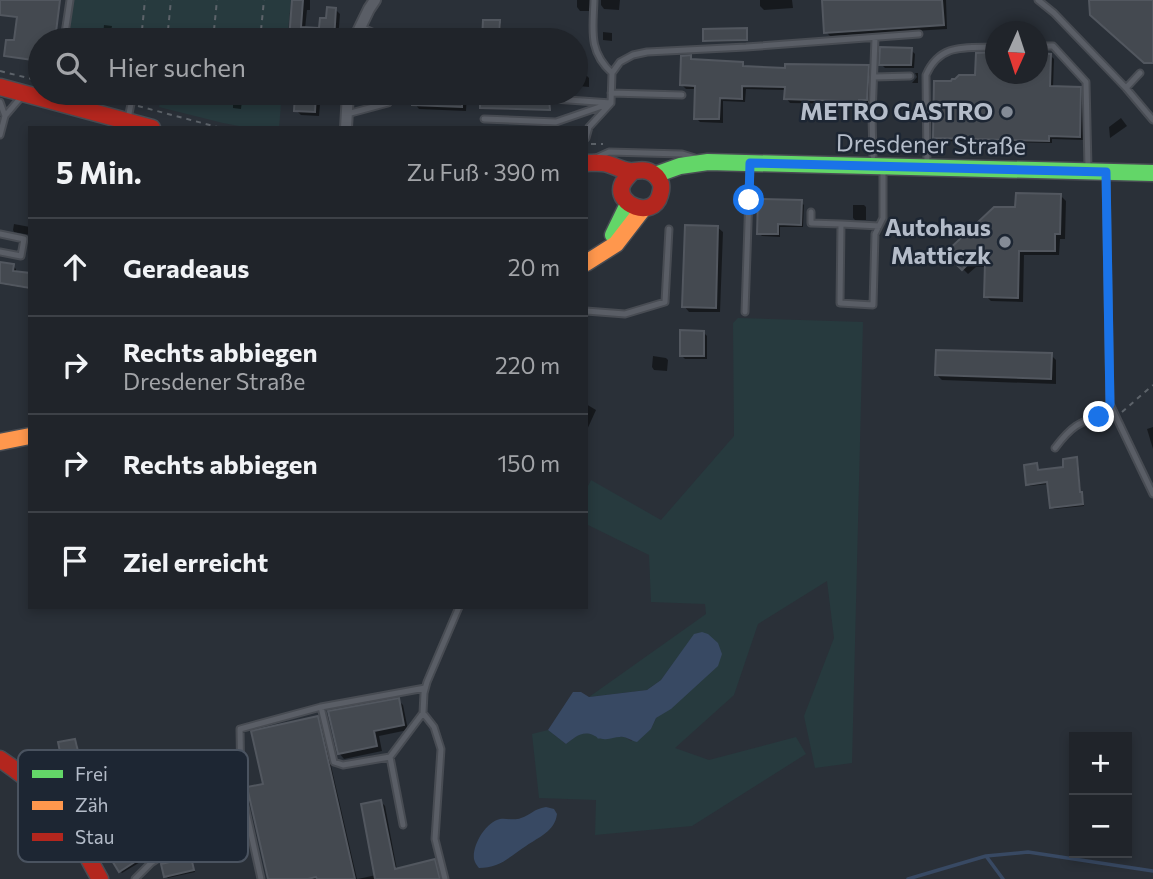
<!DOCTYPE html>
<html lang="de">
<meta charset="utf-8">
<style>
body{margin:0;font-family:Commissioner,sans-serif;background:#282c32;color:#f1f3f6}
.controls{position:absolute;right:21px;bottom:21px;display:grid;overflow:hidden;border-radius:0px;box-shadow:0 4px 10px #0003}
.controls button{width:63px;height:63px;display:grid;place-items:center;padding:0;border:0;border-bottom:2px solid #3d4147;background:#20242a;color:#f1f3f6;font:35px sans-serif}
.compass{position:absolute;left:985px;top:21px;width:63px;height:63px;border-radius:50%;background:#20242a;box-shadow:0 4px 10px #0003;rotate:183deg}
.stop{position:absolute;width:21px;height:21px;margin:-16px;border:5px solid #1a73e8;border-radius:50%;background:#fff}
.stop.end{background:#1a73e8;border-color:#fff;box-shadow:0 2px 7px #0008}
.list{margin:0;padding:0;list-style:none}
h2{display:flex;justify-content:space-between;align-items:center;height:91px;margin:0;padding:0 28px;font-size:30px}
h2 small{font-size:23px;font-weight:400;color:#a2a4a8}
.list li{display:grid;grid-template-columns:46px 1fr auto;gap:21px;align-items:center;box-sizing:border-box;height:98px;padding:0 28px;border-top:2px solid #3d4147}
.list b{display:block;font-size:26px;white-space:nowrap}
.list p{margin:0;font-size:23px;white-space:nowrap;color:#a2a4a8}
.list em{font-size:23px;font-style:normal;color:#a2a4a8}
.icon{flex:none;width:38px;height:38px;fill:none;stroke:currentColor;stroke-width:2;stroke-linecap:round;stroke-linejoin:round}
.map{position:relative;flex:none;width:1153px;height:879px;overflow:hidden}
.search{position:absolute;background:#20242a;box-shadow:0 4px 10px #0003;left:28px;top:28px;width:560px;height:77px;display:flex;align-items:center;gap:18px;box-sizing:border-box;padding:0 24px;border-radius:38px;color:#a2a4a8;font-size:26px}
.panel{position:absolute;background:#20242a;box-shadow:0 4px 10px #0003;left:28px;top:126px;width:560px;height:483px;border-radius:0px}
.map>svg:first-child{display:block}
.green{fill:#273a3e}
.water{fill:#384963}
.shadow{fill:#0007}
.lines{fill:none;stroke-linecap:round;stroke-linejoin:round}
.stream{stroke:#384963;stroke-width:3.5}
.building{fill:#444950;stroke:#52575f;stroke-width:2}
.lane-casing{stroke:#484c53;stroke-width:9}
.street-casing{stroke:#484c53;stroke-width:14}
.fast-casing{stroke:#484c53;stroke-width:19}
.slow-casing{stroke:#484c53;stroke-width:19}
.jam-casing{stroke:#484c53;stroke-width:19}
.path{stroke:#5d636a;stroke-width:2;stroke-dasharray:5 5;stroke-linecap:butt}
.lane{stroke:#5a5e66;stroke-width:5}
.street{stroke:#5a5e66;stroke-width:10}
.fast{stroke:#63d668;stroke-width:16}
.slow{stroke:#ff974d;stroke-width:16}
.jam{stroke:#b3261e;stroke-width:16}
.route{stroke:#1a73e8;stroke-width:9}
.poi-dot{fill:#848b96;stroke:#1d2633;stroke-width:2.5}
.labels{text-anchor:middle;stroke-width:5;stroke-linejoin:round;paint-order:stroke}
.poi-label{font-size:24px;font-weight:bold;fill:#b4bcc9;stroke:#1d2633;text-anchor:end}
.street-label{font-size:24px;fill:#b4bcc9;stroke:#1d2633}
.key{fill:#1d2633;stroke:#4a5360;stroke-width:2}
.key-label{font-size:19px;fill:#b4bcc9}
</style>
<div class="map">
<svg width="1153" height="879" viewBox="0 0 1153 879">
<rect width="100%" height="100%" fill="#2a3038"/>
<path class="green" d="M 73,0 L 291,0 L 287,40 L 69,40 Z
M 161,93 L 282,93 L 279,128 L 249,128 L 223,123 L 159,107 Z
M 738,318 L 863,322 L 852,763 L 815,768 L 804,716 L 834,638 L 827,581 L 758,624 L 734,695 L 675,748 L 709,760 L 796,737 L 806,754 L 692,826 L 595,835 L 596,800 L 539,798 L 532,734 L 548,730 L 566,744 L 579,734 L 586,733 L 625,737 L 631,741 L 651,729 L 656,718 L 671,708 L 695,634 L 661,680 L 647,690 L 589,697 L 706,614 L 705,604 L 651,602 L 649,555 L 586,524 L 586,490 L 591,480 L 661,520 L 734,436 L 733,323 Z"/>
<path class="water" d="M 702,632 L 708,634 L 718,643 L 722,654 L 718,666 L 671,709 L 656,718 L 651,729 L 637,742 C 631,741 626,736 620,737 C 614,737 610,740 603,739 C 592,738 603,740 593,735 C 582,730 574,738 566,744 L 548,730 L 573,692 L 581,692 L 589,697 L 647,690 L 661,680 L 694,634 Z
M 546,807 L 554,809 L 557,814 C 555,831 539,837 526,846 C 516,852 507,861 496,865 C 491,867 485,868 479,868 C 476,864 475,863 474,859 C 472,845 486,822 500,819 C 507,818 514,821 521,818 C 531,815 533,809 546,807 Z"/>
<path class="shadow" d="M 294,0 L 310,0 L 310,10 L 307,10 L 305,29 L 321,30 L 335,9 L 340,14 L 338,40 L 291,40 Z
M 577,0 L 594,0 L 591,8 L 589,8 L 589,11 L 580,11 L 577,7 Z
M 601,0 L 620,0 L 619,10 L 604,9 L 601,5 Z
M 760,0 L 792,0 L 793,8 L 764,10 L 760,6 Z
M 824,0 L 946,0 L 947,29 L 830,36 L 826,32 Z
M 485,21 L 499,22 L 501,24 L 501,40 L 484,40 Z
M 104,25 L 112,26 L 110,37 L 103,36 Z
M 410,30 L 464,32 L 469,37 L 469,40 L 410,40 Z
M 746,30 L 748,32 L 748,41 L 707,42 L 705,40 Z
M 159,31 L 166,32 L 165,40 L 159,40 Z
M 603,32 L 612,33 L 612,41 L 603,40 Z
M 186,35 L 195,35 L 195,40 L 185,40 Z
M 911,50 L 915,54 L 914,68 L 885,68 L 881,64 Z
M 1038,55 L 1050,55 L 1054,59 L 1053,88 L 1080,89 L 1084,92 L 1083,140 L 1052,139 L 1052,143 L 939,141 L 935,137 L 953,83 L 996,74 L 1038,74 Z
M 690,57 L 694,61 L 743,64 L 747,68 L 787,70 L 868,67 L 872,71 L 871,103 L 862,103 L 862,108 L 856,108 L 853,105 L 847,104 L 790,103 L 786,98 L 786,90 L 746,89 L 745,102 L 723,101 L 723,123 L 700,122 L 696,118 L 697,89 L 686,89 L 682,85 Z
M 915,73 L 918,73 L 918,83 L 912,83 L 917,77 Z
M 576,75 L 587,76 L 589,78 L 589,87 L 578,86 L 576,84 Z
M 297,93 L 321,93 L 319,116 L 301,115 L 296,110 Z
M 411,93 L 467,93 L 466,111 L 419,109 L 411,99 Z
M 482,93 L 550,93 L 549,101 L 550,110 L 482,108 Z
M 233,100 L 242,101 L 241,109 L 233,108 Z
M 1121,118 L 1127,126 L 1110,138 L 1109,127 Z
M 1060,195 L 1066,201 L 1065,239 L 1060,239 L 1059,255 L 1024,255 L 1023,302 L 991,301 L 986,296 L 987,267 L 976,267 L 968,274 L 947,253 Z
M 801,202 L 804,205 L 803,227 L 780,227 L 780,237 L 762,236 L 759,233 Z
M 853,205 L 864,205 L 866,207 L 866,220 L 855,220 L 853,218 Z
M 14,224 L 30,227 L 30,235 L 14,232 L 13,230 Z
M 717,227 L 723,232 L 720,312 L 689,312 L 684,306 Z
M 0,264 L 13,266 L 16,269 L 16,273 L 30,275 L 30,289 L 0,284 Z
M 703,332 L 707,336 L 707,359 L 685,359 L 681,355 Z
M 1051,355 L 1056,360 L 1056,384 L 942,380 L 937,375 Z
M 653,356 L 666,358 L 668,360 L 667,371 L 654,370 L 652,367 Z
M 586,404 L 596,410 L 586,432 Z
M 1153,427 L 1153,449 L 1147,429 Z
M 1076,459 L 1078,461 L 1081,494 L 1083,496 L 1084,506 L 1054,509 L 1052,507 L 1049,484 L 1030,486 L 1028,484 L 1037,465 L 1039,472 L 1065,469 Z
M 398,700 L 403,705 L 408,730 L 379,736 L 382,751 L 344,759 L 339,753 Z
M 317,718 L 321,722 L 357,879 L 269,879 L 265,785 Z
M 75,741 L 77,743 L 79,753 L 82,755 L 84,762 L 81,763 L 84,777 L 79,778 L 76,776 L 73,759 L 65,758 L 63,756 Z
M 381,802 L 385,806 L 397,870 L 434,861 L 438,865 L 442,879 L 358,879 L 376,875 Z
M 135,850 L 142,861 L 122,873 L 120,871 Z
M 190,859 L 192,861 L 195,872 L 168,878 L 165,876 Z"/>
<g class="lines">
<path class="stream" d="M 986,856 L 1003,879
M 908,879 L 986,856 L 1028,852 L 1153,871"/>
</g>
<path class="building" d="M 0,0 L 60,0 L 55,40 L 40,40 L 40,61 L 4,56 L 6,40 L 14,40 L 17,17 L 0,15 Z
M 292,0 L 303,0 L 301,27 L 319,28 L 320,18 L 326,18 L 327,7 L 336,8 L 334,40 L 289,40 Z
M 822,0 L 942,0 L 944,25 L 824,33 Z
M 1089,0 L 1153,0 L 1153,63 L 1144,63 L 1090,15 Z
M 483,20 L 500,20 L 499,40 L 482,40 Z
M 747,28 L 747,40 L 703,41 L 703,29 Z
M 409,29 L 464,30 L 464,40 L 408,40 Z
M 880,47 L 912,48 L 911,65 L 879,65 Z
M 996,52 L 996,74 L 1038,74 L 1038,53 L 1051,54 L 1050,86 L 1081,87 L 1080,137 L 1049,136 L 1049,141 L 933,138 L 934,81 L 951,81 L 952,79 L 955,79 L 959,75 L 975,75 L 976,53 Z
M 691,55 L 691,59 L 743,62 L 743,66 L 785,68 L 785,64 L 869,65 L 867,100 L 859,100 L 859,104 L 850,104 L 850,102 L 842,101 L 784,99 L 785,87 L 742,86 L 742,99 L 720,98 L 719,119 L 694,119 L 695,86 L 680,85 L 681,56 Z
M 295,93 L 316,93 L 315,112 L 294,111 Z
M 412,93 L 462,93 L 462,107 L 412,105 Z
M 480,93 L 551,93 L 549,99 L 550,110 L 480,108 Z
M 1016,193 L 1061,194 L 1060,234 L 1055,234 L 1055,251 L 1019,251 L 1018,298 L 984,297 L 985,263 L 970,262 L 962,270 L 945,253 L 994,207 L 1015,207 Z
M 758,199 L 802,200 L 801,225 L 778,224 L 778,234 L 757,234 Z
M 685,225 L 718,226 L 716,308 L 682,307 Z
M 0,262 L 14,264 L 13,271 L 30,273 L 30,288 L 0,283 Z
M 680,330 L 704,331 L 704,356 L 680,356 Z
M 936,350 L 1052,353 L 1051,379 L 935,375 Z
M 1077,457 L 1080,492 L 1082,492 L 1083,504 L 1050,508 L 1047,482 L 1026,485 L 1024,465 L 1037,463 L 1038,470 L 1063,467 L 1063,459 Z
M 399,698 L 404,725 L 374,731 L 377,746 L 338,754 L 328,711 Z
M 318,716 L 355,879 L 317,879 L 316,877 L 308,879 L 268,879 L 247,787 L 263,784 L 251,731 Z
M 75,739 L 78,751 L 81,751 L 83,760 L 80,761 L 83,775 L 75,777 L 71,757 L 67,758 L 66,756 L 61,757 L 58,742 Z
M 381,800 L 395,869 L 435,859 L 440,879 L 375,879 L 361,804 Z
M 133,845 L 141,858 L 119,872 L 111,859 Z
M 191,857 L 194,870 L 164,877 L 161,864 Z"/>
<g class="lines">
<g class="lane-casing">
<path id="lane" d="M 594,0 C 593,30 588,51 612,73
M 1038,0 L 1054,13 L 1126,88
M 361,27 L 390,40
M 64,40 L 70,0
M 1038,46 L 1053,46 L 1086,82 L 1088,168
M 1140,73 L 1126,88 L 1153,120
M 874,77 L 910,76
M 611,93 L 682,95
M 0,102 L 5,116
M 347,114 L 388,103 L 388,93
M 128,118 L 131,104
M 484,119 L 556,122 L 611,103 L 554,99
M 0,135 L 5,116 L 22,96
M 586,138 L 589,127 L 611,103 L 612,73 L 620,62 L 633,55 L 647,52 L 746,47 L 919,34
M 873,156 L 872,116 L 875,38
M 598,157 L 609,152 L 682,154 L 695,158
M 927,165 L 926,75 C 940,43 965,48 996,47
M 1106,175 L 1110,404 L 1153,494
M 811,212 L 811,223 L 841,224
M 879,226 L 841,224 L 840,303 L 873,305 L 875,234 L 883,218 L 883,170
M 0,234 L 24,239 L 21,256 L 0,252
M 586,311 L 625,314 L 665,302 L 669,229
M 745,312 L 750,165
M 1055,448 C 1061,440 1067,432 1076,426 C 1088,418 1102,418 1110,404
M 321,707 L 334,762 L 343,765 L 390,757 L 423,713 L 434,727 L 441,749 L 435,839 L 445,879
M 423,713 L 424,693 L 427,682 L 459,607
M 390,757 L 403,825
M 135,879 L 151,863 L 167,852 L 175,843
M 261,879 L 241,788 L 240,729 L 321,707 L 425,688"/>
</g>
<g class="street-casing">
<path id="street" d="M 354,40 L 369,9 L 375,0
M 346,128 L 348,93"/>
</g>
<g class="fast-casing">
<path id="fast" d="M 655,175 L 680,166 L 708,162 L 1153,173
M 613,235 L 628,204"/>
</g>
<g class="slow-casing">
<path id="slow" d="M 586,263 L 616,244 L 643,209
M 0,442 L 30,436"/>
</g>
<g class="jam-casing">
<path id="jam" d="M 0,87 L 152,128
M 586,163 C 593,163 601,162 608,164 C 615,166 621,170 629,171 C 636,172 643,168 650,172 C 655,174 659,179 661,184 C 662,189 661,190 660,195 C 653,220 615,205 622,185 C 624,180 628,176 632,172
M 0,759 C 22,774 45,791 62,813 C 77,833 87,857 100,879"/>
</g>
<path class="path" d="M 141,40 L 145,0
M 167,40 L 171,0
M 213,40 L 217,0
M 260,40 L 264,0
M 0,71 L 40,81
M 86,93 L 122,102
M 138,106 L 221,128
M 591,144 L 603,144
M 1122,412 L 1153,385"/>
<use href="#lane" class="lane"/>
<use href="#street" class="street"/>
<use href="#fast" class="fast"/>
<use href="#slow" class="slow"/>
<use href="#jam" class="jam"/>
</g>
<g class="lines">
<path class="route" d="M 749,200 L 750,163 L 1106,172 L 1110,404 L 1107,410 L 1099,417"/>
</g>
<g class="poi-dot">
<circle cx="1007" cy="112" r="7"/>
<circle cx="1005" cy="242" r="7"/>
</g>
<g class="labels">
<g class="poi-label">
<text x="993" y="120">METRO GASTRO</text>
<text x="991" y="236">Autohaus<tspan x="991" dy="28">Matticzk</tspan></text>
</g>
<g class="street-label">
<text transform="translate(931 145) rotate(1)" y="8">Dresdener Straße</text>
</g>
</g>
<rect x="18" y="750" width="230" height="112" rx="10" class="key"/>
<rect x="32" y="770" width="31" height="8" fill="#63d668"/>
<rect x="32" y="801" width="31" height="9" fill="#ff974d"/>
<rect x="32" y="833" width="31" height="8" fill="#b3261e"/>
<g class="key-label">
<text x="75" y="781">Frei</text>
<text x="75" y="812">Zäh</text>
<text x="75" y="844">Stau</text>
</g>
</svg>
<div class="controls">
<button>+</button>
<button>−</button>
</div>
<svg class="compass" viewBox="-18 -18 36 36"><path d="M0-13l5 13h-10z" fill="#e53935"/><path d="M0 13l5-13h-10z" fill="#a2a4a8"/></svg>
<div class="stop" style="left:749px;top:200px"></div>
<div class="stop end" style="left:1099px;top:417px"></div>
<div class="search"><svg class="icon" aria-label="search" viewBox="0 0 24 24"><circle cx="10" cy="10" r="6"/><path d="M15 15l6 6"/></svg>Hier suchen</div>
<section class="panel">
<h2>5 Min.<small>Zu Fuß · 390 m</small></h2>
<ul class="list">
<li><svg class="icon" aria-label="ahead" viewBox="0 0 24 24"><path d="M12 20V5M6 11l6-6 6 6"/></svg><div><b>Geradeaus</b></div><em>20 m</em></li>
<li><svg class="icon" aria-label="right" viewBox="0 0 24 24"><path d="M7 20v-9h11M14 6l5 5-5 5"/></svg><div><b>Rechts abbiegen</b><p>Dresdener Straße</p></div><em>220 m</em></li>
<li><svg class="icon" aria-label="right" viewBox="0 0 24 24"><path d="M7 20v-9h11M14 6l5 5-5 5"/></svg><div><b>Rechts abbiegen</b></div><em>150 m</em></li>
<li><svg class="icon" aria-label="arrive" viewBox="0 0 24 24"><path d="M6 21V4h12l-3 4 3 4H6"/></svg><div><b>Ziel erreicht</b></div></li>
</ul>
</section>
</div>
